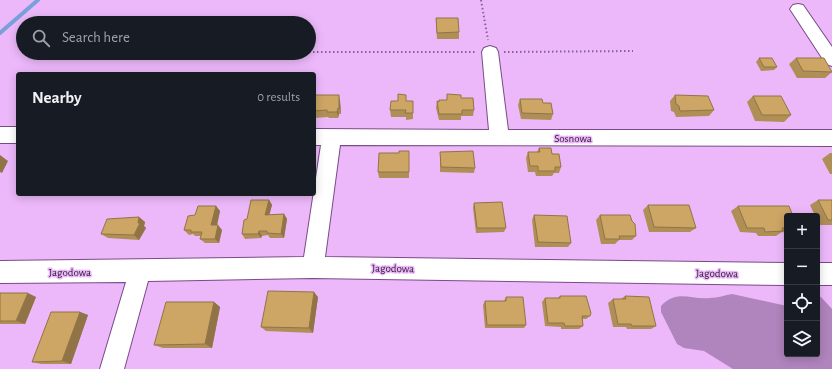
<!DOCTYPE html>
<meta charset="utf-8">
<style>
body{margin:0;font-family:"Alegreya Sans",sans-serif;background:#20242c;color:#f1f3f6}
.controls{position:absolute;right:12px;bottom:12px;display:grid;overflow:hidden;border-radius:4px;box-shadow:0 2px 10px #0003}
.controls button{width:36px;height:36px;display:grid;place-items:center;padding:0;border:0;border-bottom:1px solid #363941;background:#171b24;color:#f1f3f6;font:20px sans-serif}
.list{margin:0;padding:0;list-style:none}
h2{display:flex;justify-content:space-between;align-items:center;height:52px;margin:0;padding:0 16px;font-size:17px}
h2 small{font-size:13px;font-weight:400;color:#9ea1a6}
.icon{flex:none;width:22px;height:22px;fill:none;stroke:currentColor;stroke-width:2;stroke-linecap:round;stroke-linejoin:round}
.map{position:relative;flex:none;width:832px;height:369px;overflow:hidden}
.search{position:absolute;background:#171b24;box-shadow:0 2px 10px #0003;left:16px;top:16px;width:300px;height:44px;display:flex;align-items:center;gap:10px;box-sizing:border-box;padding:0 14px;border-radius:22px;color:#9ea1a6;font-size:15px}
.panel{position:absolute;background:#171b24;box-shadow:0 2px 10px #0003;left:16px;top:72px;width:300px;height:124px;border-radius:4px}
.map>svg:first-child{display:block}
.forest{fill:#b084bd}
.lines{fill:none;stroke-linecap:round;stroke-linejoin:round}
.stream{stroke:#7aa0da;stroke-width:4}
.minor-casing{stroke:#794b86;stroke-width:2}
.path{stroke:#85638f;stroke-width:2;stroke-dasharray:1.5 2.5;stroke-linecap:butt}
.minor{fill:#fff;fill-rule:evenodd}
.wall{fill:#b08f57}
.shaded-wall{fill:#907447}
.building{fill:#cda665;stroke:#907447}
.labels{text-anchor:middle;stroke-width:3;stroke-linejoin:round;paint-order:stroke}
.street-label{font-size:11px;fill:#2c1932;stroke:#ecb8fa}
</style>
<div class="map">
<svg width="832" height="369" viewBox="0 0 832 369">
<rect width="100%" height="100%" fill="#ecb8fa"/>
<path class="forest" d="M 732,294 L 787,306 L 787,354 L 817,354 L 817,297 L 821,297 L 832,309 L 832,369 L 733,369 L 704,351 L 684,348 L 677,344 L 661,312 L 661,306 C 677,289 690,300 710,298 C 718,298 725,295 732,294 Z"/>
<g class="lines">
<path class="stream" d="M 0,33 L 38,0"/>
<g class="minor-casing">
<path id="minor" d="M 798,4 L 803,5 L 832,47 L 832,66 L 826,64 L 790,9 L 793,5 Z
M 490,46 L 496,48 L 498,52 L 508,130 L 832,130 L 832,146 L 340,145 L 325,257 L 787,263 L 787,285 L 313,278 L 148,281 L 124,369 L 100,369 L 126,282 L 0,283 L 0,261 L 304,257 L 321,145 L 314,145 L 314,129 L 489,130 L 482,52 L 484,48 Z
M 0,127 L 18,127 L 18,143 L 0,143 Z
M 817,263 L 832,263 L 832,285 L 817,285 Z"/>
</g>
<path class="path" d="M 481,0 L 488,40
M 309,52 L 475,52
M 504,52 L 633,51
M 112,54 L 204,53"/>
<use href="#minor" class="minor"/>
</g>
<path class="wall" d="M 436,18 L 459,32 L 459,39 L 437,39 L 436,25 Z
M 759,58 L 777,67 L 774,70 L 761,71 L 756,62 Z
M 796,58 L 832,72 L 825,78 L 797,78 L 789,64 Z
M 447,94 L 461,98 L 474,110 L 473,116 L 461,116 L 461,120 L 439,120 L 436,108 L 437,101 L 447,100 Z
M 314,95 L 340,101 L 341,114 L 339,114 L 338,118 L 329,118 L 328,117 L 314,118 Z
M 675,95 L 714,110 L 709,116 L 676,117 L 674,112 L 671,111 L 670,101 Z
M 753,96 L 791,115 L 784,122 L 755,121 L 747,102 Z
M 520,99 L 543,103 L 553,114 L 551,120 L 521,119 L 518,105 Z
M 406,101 L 413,101 L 413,119 L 406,120 L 406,117 L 391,117 L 390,110 Z
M 539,148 L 552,154 L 561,167 L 559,173 L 554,173 L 552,176 L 536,176 L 535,172 L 528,172 L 526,158 L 528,152 L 537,152 Z
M 409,151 L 409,178 L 379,178 L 378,172 L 399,153 Z
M 440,152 L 475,168 L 474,173 L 440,172 Z
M 830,153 L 832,153 L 832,174 L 830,174 L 822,159 Z
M 269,200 L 272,205 L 269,215 L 284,214 L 287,219 L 284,238 L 270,238 L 268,235 L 262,236 L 261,238 L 245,239 L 242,234 L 247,219 Z
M 818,200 L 832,200 L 832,225 L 820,225 L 817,219 L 817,216 L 815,216 L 810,205 Z
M 474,203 L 506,228 L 504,232 L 476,233 L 473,208 Z
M 648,205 L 696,228 L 690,232 L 649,232 L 643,210 Z
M 216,206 L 220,211 L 217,225 L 222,230 L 219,243 L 205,243 L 200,239 L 201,236 L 195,236 L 193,234 L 189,235 L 184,230 L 195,215 Z
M 738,206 L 787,216 L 787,233 L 782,232 L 776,236 L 758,236 L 756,233 L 740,232 L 731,211 Z
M 534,215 L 571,243 L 568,247 L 535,247 L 532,220 Z
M 600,215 L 636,236 L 632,240 L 619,240 L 615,244 L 601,244 L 596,220 Z
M 139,217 L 145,222 L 144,226 L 146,228 L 139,240 L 108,238 L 101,234 Z
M 0,293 L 36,297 L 25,324 L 0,324 Z
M 560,296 L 590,316 L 586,319 L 582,319 L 583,326 L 579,329 L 561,329 L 561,327 L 545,326 L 542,302 L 545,298 L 558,298 Z
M 625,296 L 656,326 L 651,329 L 627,329 L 626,327 L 613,327 L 608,303 L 613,299 L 621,299 Z
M 318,297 L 313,333 L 266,331 L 261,327 Z
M 506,297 L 526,325 L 524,328 L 485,328 L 483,305 L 485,301 L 504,301 Z
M 214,302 L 220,307 L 212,348 L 163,348 L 154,345 Z
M 80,312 L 88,315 L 71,364 L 41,364 L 32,362 Z"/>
<path class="shaded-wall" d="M 339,95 L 340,101 L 341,114 L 339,108 Z
M 338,108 L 339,114 L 338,118 L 337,112 Z
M 0,155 L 8,161 L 2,173 L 0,172 Z
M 269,200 L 272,205 L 268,220 L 265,215 Z
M 216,206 L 220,211 L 216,230 L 211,225 Z
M 284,214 L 287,219 L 284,238 L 281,234 Z
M 139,217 L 145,222 L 144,226 L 146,228 L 139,240 L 134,235 Z
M 218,225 L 222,230 L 219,243 L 215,239 Z
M 259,231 L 262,236 L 261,238 L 258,234 Z
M 314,292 L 318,297 L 313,333 L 309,328 Z
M 28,293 L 36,297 L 25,324 L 16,321 Z
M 214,302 L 220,307 L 212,348 L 205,344 Z
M 80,312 L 88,315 L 71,364 L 62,361 Z"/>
<path class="building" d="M 436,18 L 458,18 L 459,32 L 437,33 Z
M 759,58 L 772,58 L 777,67 L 764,67 Z
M 796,58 L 824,58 L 832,72 L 803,71 Z
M 398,94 L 406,95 L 406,101 L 413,101 L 413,113 L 405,113 L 406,110 L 390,110 L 391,101 L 398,101 Z
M 447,94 L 461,95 L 461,98 L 473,98 L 474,110 L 462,110 L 462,114 L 439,114 L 437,101 L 439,102 L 439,100 L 447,100 Z
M 314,95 L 339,95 L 339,108 L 338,108 L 337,112 L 327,112 L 327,110 L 314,111 Z
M 675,95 L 708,96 L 714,110 L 680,111 L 679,106 L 676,104 Z
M 753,96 L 781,96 L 791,115 L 762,115 Z
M 520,99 L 542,99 L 543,103 L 551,103 L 553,114 L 522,113 Z
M 539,148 L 551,148 L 552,154 L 559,154 L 561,167 L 555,167 L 555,171 L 538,171 L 538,166 L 530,166 L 528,152 L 540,152 Z
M 399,151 L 409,151 L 409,172 L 378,172 L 379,153 L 399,153 Z
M 473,151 L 475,168 L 441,167 L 440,152 Z
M 251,200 L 269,200 L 265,215 L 284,214 L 281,234 L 267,233 L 267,231 L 259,231 L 258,234 L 242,234 L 244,220 L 247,219 Z
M 818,200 L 832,200 L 832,220 L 828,220 Z
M 502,202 L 506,228 L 477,228 L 474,203 Z
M 648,205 L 689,205 L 696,228 L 654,227 Z
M 198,206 L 216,206 L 211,225 L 218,225 L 215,239 L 200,239 L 202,232 L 191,232 L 191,230 L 184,230 L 188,216 L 195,215 Z
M 738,206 L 789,206 L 793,216 L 787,216 L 787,228 L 782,228 L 783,231 L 765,232 L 764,228 L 747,228 Z
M 534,215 L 567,216 L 571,243 L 538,242 Z
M 600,215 L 630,215 L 632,221 L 635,224 L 636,236 L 619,236 L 620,239 L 605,239 Z
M 139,217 L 138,223 L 140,223 L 134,235 L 101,234 L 107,219 Z
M 268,291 L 314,292 L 309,328 L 261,327 Z
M 0,293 L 28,293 L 16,321 L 0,321 Z
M 560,296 L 586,296 L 591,313 L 590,316 L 582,316 L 583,326 L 565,326 L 564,323 L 548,323 L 545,298 L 560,298 Z
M 625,296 L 649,297 L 656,326 L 632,326 L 631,324 L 618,324 L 613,299 L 626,299 Z
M 506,297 L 523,297 L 526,325 L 487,325 L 485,301 L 506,301 Z
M 166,302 L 214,302 L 205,344 L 154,345 Z
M 51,312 L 80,312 L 62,361 L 32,362 Z"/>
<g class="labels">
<g class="street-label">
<text x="573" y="142">Sosnowa</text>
<text transform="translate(393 268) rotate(1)" y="4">Jagodowa</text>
<text x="70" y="276">Jagodowa</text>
<text transform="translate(717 273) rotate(1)" y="4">Jagodowa</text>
</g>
</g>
</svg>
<div class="controls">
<button>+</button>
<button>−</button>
<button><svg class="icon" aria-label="locate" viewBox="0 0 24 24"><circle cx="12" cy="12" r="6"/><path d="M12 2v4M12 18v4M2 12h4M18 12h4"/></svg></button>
<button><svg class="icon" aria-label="layers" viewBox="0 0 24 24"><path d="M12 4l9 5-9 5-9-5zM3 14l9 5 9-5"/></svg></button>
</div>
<div class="search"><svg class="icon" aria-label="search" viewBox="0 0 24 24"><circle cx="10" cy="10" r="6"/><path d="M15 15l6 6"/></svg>Search here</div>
<section class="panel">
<h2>Nearby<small>0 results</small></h2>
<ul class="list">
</ul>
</section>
</div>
